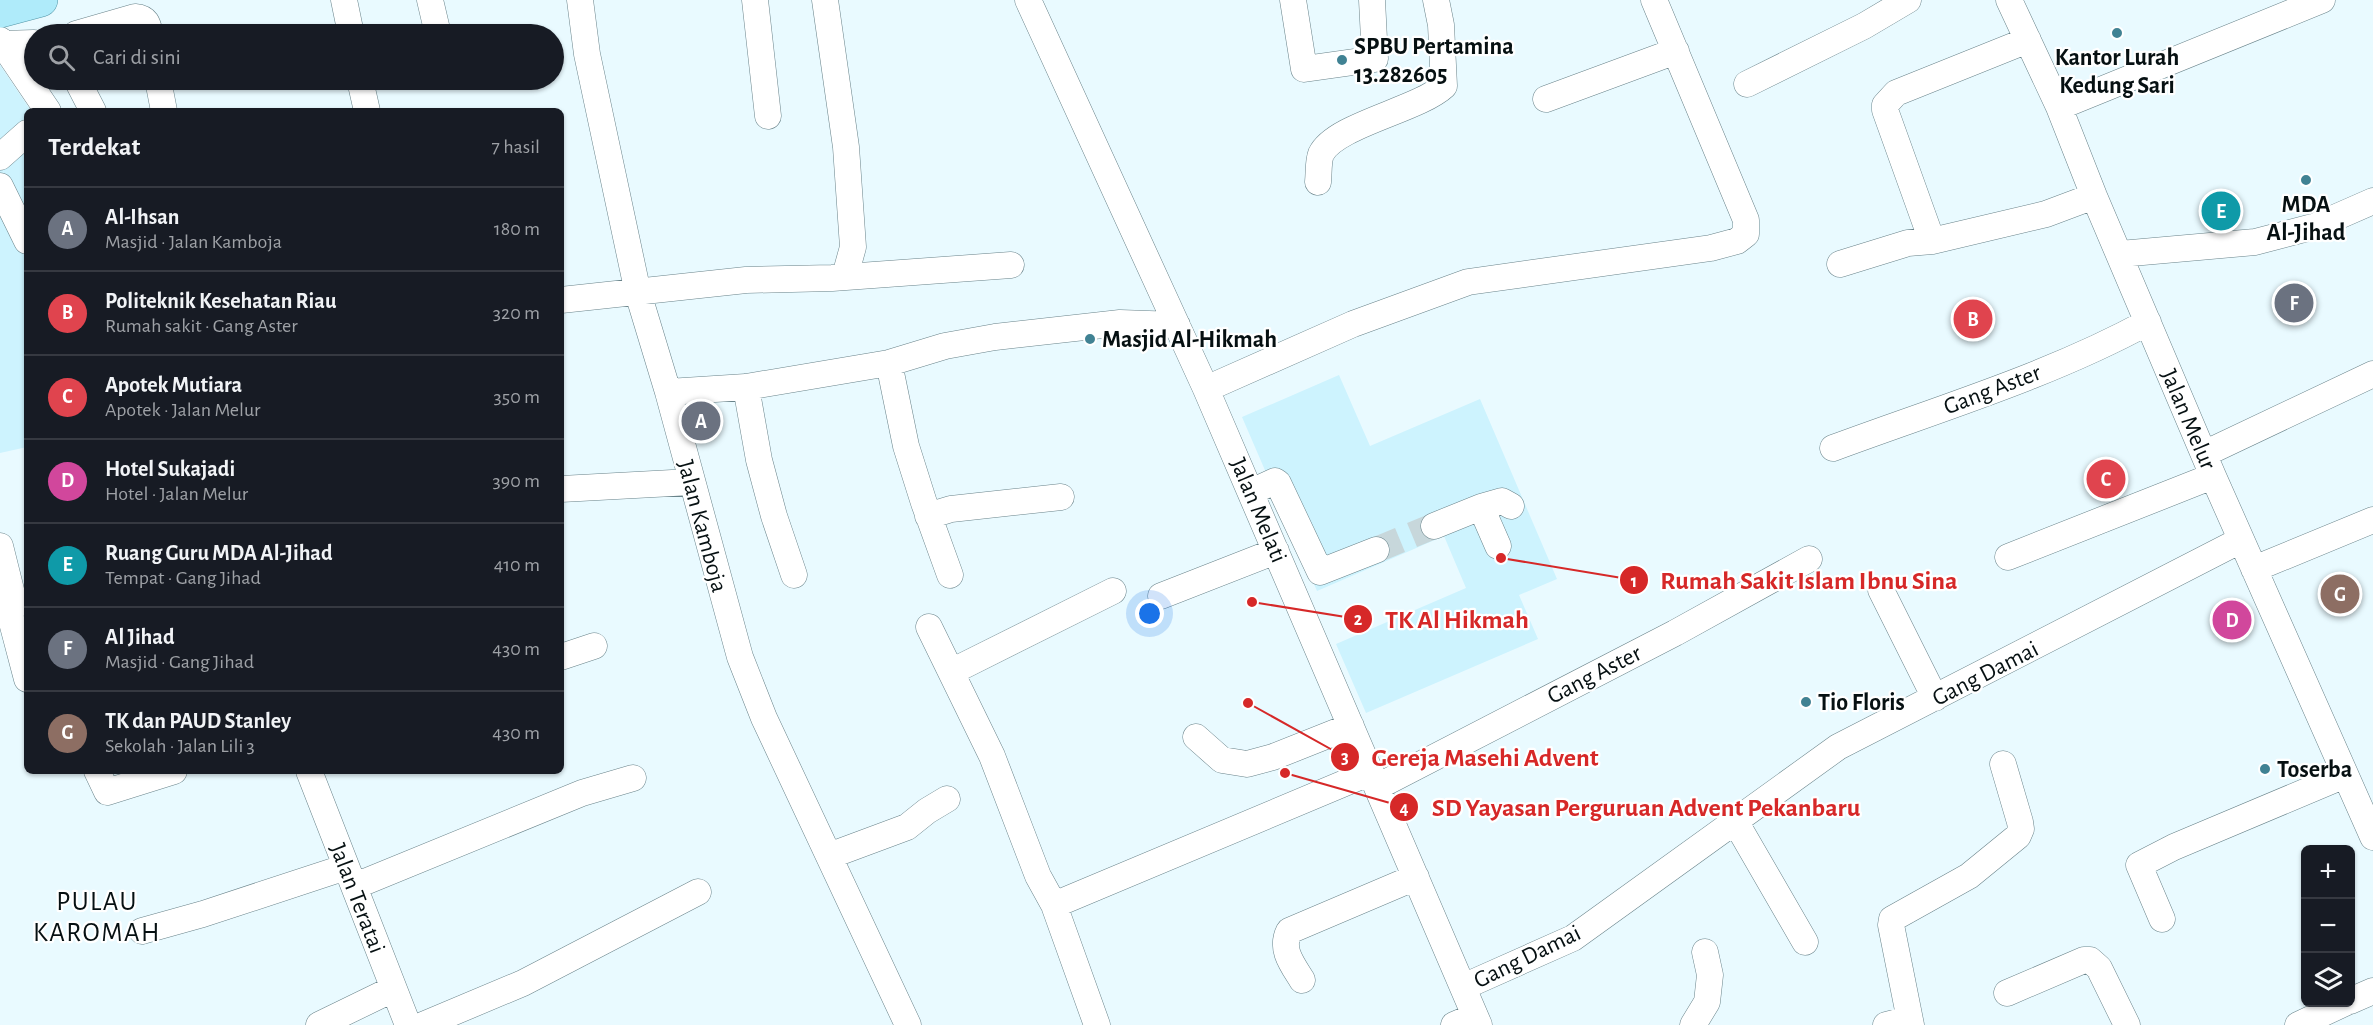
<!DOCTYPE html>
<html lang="id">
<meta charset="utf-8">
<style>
body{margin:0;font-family:"Alegreya Sans",sans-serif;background:#242831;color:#f1f3f6}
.controls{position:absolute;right:18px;bottom:18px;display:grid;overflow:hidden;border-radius:9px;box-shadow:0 2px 4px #0004}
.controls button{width:54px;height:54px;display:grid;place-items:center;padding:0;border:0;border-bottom:2px solid #363941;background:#171b24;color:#f1f3f6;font:30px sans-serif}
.you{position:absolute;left:1150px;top:614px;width:21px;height:21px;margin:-15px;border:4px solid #fff;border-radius:50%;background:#1a73e8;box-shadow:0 0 0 9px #1a73e833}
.badge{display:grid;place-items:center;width:39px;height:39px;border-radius:50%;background:#408293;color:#fff;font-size:20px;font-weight:700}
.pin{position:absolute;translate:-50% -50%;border:3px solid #fff;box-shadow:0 2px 6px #0006}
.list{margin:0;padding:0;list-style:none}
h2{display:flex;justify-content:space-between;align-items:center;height:78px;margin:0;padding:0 24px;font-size:26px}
h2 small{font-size:20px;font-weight:400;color:#9ea1a6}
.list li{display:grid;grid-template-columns:39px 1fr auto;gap:18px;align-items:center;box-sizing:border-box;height:84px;padding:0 24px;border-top:2px solid #363941}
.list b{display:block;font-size:22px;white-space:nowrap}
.list p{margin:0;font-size:20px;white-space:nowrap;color:#9ea1a6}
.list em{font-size:20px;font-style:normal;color:#9ea1a6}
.icon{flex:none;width:33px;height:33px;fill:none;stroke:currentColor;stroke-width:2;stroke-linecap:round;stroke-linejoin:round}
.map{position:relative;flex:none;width:2373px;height:1025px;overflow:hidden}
.search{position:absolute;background:#171b24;box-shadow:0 2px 4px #0004;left:24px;top:24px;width:540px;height:66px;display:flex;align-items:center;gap:15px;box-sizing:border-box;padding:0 21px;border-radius:33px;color:#9ea1a6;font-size:22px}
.panel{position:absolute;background:#171b24;box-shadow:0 2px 4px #0004;left:24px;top:108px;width:540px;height:666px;border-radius:9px}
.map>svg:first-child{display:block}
.built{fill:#cdf3fe}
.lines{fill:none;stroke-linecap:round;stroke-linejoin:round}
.minor-tunnel{stroke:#c7d7db;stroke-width:26;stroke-dasharray:26 13;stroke-linecap:butt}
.minor-casing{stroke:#69838a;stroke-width:27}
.major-casing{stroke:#5195a6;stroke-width:34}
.minor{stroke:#fff;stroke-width:26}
.major{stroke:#afebfa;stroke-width:33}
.poi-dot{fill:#408293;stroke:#fff;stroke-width:2}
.labels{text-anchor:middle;stroke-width:4.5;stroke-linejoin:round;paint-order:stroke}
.poi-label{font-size:24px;font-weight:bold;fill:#061012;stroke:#fff;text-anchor:start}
.street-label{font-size:24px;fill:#061012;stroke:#fff}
.quarter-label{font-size:27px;letter-spacing:1.5px;fill:#061012;stroke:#fff}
.leader{fill:none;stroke:#d62828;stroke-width:2}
.callout-dot{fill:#d62828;stroke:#fff;stroke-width:2}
.mark-label{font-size:18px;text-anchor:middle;font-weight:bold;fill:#fff}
.callout-label{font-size:26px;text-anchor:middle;font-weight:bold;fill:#d62828;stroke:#fff;stroke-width:4.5;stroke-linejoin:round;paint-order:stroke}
</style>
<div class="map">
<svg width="2373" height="1025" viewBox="0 0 2373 1025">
<rect width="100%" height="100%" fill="#e9faff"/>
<path class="built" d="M 0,65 L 31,111 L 27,111 L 27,447 L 0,453 Z
M 1339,375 L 1370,446 L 1480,399 L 1557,579 L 1519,595 L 1538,639 L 1366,713 L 1336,644 L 1466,588 L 1444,536 L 1317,591 L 1242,417 Z"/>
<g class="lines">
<path class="minor-tunnel" d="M 1376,550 L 1434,526"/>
<g class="minor-casing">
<path id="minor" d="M 344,0 L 351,34
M 430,0 L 438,34
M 580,0 L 587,54 L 638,293 L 668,392 L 740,657 L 764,718 L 908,1025
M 755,0 L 768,116
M 825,0 L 846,147 L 853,247 L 845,276
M 1028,0 L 1206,389 L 1479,1025
M 1293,0 L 1304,69 L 1375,59 L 1372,0
M 2009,0 L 2059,107 L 2094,196 L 2213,476 L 2373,837
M 76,34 L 135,17 C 147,18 148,24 150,34
M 0,40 L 48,111
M 2,44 L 34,43
M 77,80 L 93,111
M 158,80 L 164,111
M 360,80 L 367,111
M 1747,84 L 1864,26 L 1908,0
M 1546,99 L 1676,51
M 2059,107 L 2322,0
M 0,157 L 27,133
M 1318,182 C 1319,173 1318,162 1321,154 C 1335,125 1418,110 1444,86 L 1441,25 L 1436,0
M 0,186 L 27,241
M 1932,241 L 1885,110 L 1885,105 L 1896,93 L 2028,40
M 2120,254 L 2255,242 L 2316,226 L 2373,201
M 1840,264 L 1908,243 L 1932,241 L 2046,214 L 2094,196
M 561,300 L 746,280 L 832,278 L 1011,265
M 889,363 L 906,446 L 924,503 L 950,575
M 746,387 L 759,460 L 774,516 L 794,575
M 1206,389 L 1353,324 L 1468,282 L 1711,248 L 1737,241 L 1746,234 L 1746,220 L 1654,0
M 668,392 L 746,387 L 889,363 L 945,346 L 995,337 L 1120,323 L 1177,325
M 1833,448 C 1938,409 2049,376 2148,322
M 2204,454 L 2373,374
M 561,489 L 691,482
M 1251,492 L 1275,481 L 1278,483 L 1320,572 L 1376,550
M 1481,507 L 1502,501 L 1511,506
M 928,516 L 951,509 L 1061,497
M 1434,526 L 1481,507 L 1498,546
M 0,546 L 15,606
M 2008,557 L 2213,476
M 2254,569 L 2373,520
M 1881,590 L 1935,698
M 1161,596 L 1276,551
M 8,607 L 27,679
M 929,627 L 992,756 L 1038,876 L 1054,905 L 1097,1025
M 561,657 L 594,646
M 951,672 L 1113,591
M 1196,737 L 1222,760 L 1247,764 L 1273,757 L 1351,726
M 97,771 L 107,792 L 174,771
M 309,771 L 408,1025
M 1377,787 L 1675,633 L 1809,559
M 1735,821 L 1805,942
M 829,856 L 907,827 L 927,811 L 947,799
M 355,886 L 582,793 L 633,778
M 1054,905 L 1371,772
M 2162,919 L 2139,865 L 2174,847 L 2345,775
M 142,931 L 203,914 L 346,867
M 1302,980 C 1292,964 1280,949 1289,931 L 1416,877
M 1463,987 L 1573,938 L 1838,747 L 2241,540
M 2007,993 L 2084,960 L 2090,960 L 2099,968 L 2127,1025
M 2350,1001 L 2373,991
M 319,1025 L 393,989
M 423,1025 L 523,983 L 698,892
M 1454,1025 L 1475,1016
M 1693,1025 L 1707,1002 L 1710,975 L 1705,952
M 1886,1025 L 1909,1019
M 1911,1025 L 1891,925 L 1892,919 L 1969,876 L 2018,836 L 2021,829 L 2020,822 L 2003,764
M 2298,1025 L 2347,1002"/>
</g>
<g class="major-casing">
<path id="major" d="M 0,11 L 41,0"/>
</g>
<use href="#minor" class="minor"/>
<use href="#major" class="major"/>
</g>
<g class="poi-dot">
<circle cx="2117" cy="33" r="6"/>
<circle cx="1342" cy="60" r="6"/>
<circle cx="2306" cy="180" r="6"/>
<circle cx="1090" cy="339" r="6"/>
<circle cx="1806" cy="702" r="6"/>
<circle cx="2265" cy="769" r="6"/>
</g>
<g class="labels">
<g class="poi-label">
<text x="1354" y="54">SPBU Pertamina<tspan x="1354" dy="28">13.282605</tspan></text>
<text x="2117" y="65" text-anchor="middle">Kantor Lurah<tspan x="2117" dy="28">Kedung Sari</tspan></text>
<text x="2306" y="212" text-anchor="middle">MDA<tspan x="2306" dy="28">Al-Jihad</tspan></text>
<text x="1102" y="347">Masjid Al-Hikmah</text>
<text x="1818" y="710">Tio Floris</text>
<text x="2277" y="777">Toserba</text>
</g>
<g class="street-label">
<text transform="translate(1992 389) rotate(-21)" y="8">Gang Aster</text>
<text transform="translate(2189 419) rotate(67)" y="8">Jalan Melur</text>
<text transform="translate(1259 510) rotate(67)" y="8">Jalan Melati</text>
<text transform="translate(703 526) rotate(75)" y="8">Jalan Kamboja</text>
<text transform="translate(1985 673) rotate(-27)" y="8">Gang Damai</text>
<text transform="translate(1594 674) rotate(-27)" y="8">Gang Aster</text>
<text transform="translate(358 898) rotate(69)" y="8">Jalan Teratai</text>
<text transform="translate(1527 956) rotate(-26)" y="8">Gang Damai</text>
</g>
<g class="quarter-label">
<text x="97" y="910">PULAU<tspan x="97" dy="31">KAROMAH</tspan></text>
</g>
</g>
<path class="leader" d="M1501 558L1634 580M1252 602L1358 619M1248 703L1345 757M1285 773L1404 807"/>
<g class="callout-dot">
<circle cx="1501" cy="558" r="6"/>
<circle cx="1252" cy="602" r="6"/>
<circle cx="1248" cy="703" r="6"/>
<circle cx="1285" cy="773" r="6"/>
<circle cx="1634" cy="580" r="15"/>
<circle cx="1358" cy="619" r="15"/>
<circle cx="1345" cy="757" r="15"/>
<circle cx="1404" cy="807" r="15"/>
</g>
<g class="mark-label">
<text x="1634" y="587">1</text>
<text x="1358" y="625">2</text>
<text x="1345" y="763">3</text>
<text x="1404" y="814">4</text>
</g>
<g class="callout-label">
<text x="1809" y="589">Rumah Sakit Islam Ibnu Sina</text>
<text x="1457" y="628">TK Al Hikmah</text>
<text x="1485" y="766">Gereja Masehi Advent</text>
<text x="1646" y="816">SD Yayasan Perguruan Advent Pekanbaru</text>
</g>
</svg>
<div class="controls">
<button>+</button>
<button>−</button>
<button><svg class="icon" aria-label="layers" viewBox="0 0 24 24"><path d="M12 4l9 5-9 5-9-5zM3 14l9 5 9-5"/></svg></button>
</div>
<div class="you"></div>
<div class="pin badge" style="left:701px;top:421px;background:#6b7280">A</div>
<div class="pin badge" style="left:1973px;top:319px;background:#e0444e">B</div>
<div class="pin badge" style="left:2106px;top:479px;background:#e0444e">C</div>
<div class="pin badge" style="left:2232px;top:620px;background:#d1479c">D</div>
<div class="pin badge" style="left:2221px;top:211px;background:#0f9aa8">E</div>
<div class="pin badge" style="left:2294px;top:303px;background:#6b7280">F</div>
<div class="pin badge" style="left:2340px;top:594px;background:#8d6e63">G</div>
<div class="search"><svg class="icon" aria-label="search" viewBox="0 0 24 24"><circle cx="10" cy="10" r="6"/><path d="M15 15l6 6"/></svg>Cari di sini</div>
<section class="panel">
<h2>Terdekat<small>7 hasil</small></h2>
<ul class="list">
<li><span class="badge" style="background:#6b7280">A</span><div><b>Al-Ihsan</b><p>Masjid · Jalan Kamboja</p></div><em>180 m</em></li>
<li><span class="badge" style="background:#e0444e">B</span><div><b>Politeknik Kesehatan Riau</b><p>Rumah sakit · Gang Aster</p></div><em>320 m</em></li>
<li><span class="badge" style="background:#e0444e">C</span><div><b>Apotek Mutiara</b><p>Apotek · Jalan Melur</p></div><em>350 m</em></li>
<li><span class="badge" style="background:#d1479c">D</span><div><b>Hotel Sukajadi</b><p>Hotel · Jalan Melur</p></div><em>390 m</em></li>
<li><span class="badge" style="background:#0f9aa8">E</span><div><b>Ruang Guru MDA Al-Jihad</b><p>Tempat · Gang Jihad</p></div><em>410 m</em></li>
<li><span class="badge" style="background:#6b7280">F</span><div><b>Al Jihad</b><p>Masjid · Gang Jihad</p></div><em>430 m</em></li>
<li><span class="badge" style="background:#8d6e63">G</span><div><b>TK dan PAUD Stanley</b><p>Sekolah · Jalan Lili 3</p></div><em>430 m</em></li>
</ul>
</section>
</div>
